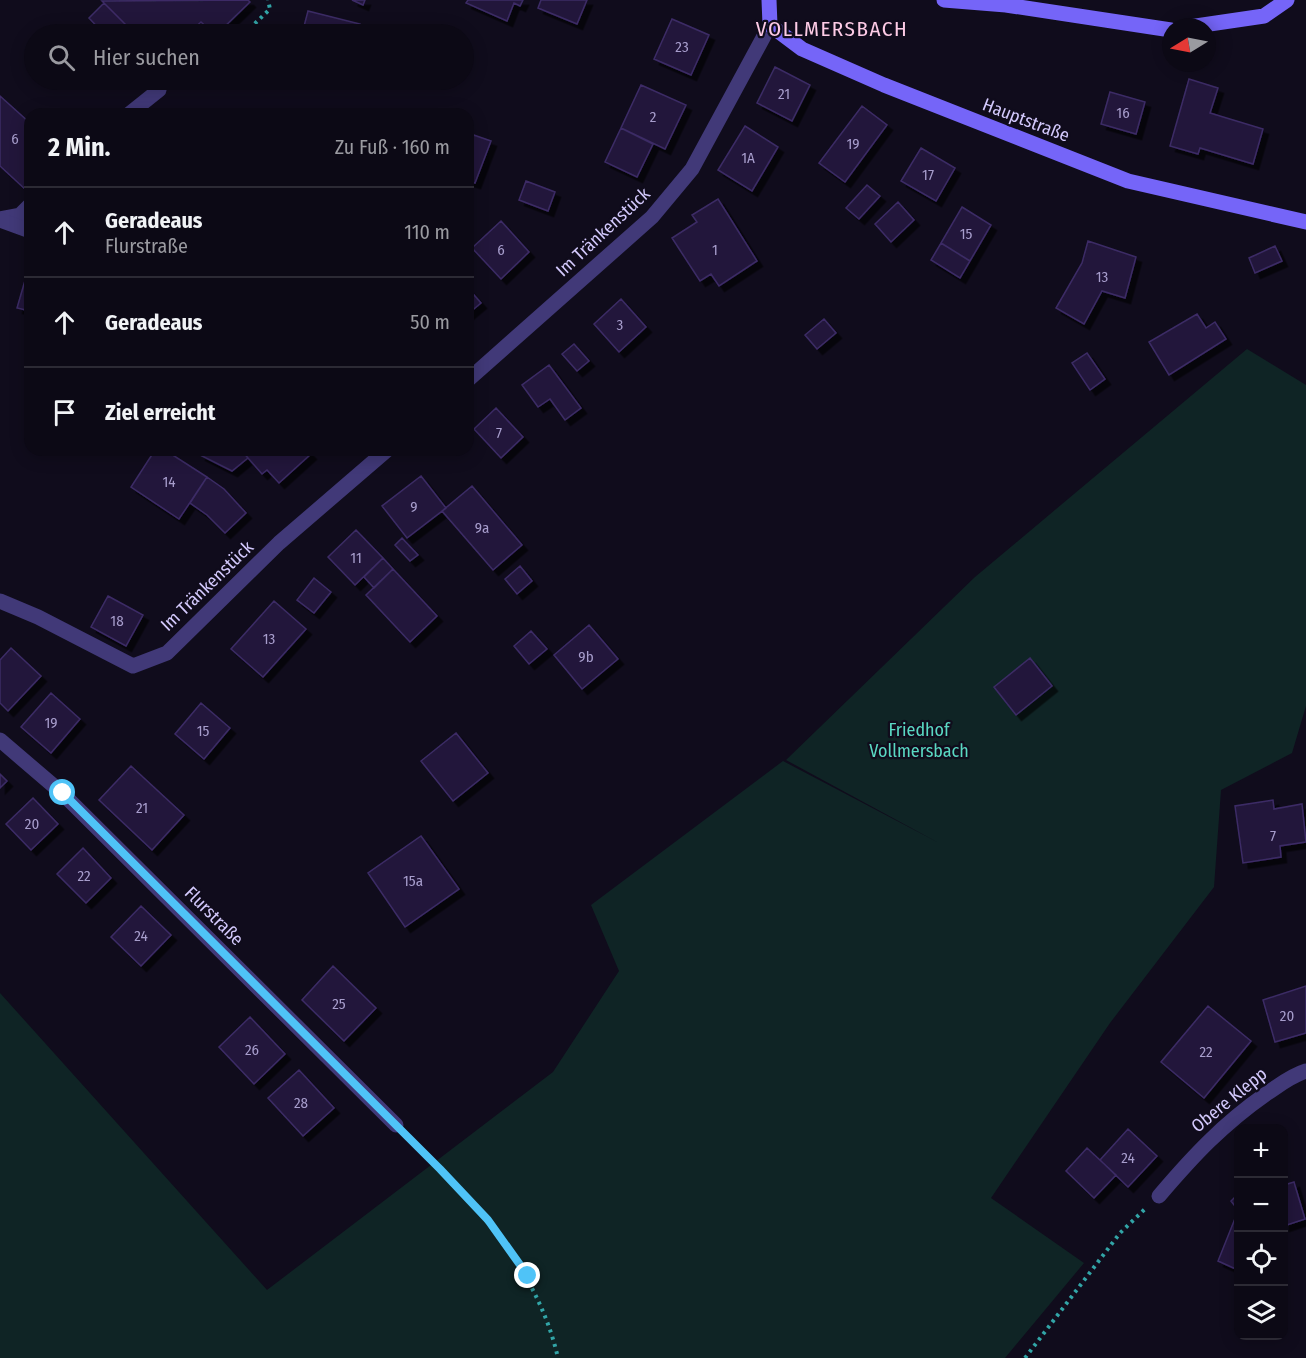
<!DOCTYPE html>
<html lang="de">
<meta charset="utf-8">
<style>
body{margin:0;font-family:"Fira Sans Condensed",sans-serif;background:#1a1722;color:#f1f3f6}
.controls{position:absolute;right:18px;bottom:18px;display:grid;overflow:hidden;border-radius:12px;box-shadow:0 3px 15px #0003}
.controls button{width:54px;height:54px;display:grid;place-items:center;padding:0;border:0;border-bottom:2px solid #2c2a34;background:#0c0915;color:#f1f3f6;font:30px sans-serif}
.compass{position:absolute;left:1162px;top:18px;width:54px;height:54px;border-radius:50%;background:#0c0915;box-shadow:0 3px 15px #0003;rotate:260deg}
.stop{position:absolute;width:18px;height:18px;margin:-14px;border:4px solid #4fc3f7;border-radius:50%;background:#fff}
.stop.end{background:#4fc3f7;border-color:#fff;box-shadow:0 2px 6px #0008}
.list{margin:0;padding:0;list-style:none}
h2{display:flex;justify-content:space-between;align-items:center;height:78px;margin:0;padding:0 24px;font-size:26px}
h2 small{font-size:20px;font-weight:400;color:#9a9aa0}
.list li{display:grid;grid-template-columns:39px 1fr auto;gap:18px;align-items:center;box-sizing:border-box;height:90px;padding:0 24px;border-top:2px solid #2c2a34}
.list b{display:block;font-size:22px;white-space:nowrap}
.list p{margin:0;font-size:20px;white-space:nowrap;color:#9a9aa0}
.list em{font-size:20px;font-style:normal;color:#9a9aa0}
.icon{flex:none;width:33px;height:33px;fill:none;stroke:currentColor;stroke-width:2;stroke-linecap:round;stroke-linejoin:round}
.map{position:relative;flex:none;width:1306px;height:1358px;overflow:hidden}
.search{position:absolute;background:#0c0915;box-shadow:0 3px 15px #0003;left:24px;top:24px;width:450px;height:66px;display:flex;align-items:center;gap:15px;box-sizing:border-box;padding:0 21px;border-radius:33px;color:#9a9aa0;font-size:22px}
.panel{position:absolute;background:#0c0915;box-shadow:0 3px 15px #0003;left:24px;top:108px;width:450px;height:348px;border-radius:18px}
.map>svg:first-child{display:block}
.green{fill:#0f2425}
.building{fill:#23193b;stroke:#3c2c66;stroke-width:1.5;filter:url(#shadow)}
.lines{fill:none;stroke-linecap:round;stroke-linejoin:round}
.path{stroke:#32a5a7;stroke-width:4;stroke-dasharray:3 4.5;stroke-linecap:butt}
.lane{stroke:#413978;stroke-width:15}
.street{stroke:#413978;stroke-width:15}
.secondary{stroke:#7565f8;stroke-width:15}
.route{stroke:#4fc3f7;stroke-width:8}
.labels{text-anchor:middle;stroke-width:4.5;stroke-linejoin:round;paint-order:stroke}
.number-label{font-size:15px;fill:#a79dcc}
.street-label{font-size:18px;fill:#d3c9fc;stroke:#100c1c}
.park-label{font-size:18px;fill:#5ad8c3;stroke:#100c1c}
.quarter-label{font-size:21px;letter-spacing:1.5px;fill:#fdcbe6;stroke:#100c1c}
</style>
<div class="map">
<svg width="1306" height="1358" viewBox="0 0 1306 1358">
<defs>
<filter id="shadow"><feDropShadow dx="5.5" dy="5.5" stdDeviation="0" flood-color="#0009"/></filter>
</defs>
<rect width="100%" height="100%" fill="#100c1c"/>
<path class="green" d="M 1247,349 L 1306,385 L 1306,706 L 1292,753 L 1221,790 L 1214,887 L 1110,1023 L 991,1198 L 1084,1263 L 1005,1358 L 0,1358 L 0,993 L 267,1290 L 553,1072 L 619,971 L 591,905 L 783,761 L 939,843 L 786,760 L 975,577 Z"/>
<path class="building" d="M 248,0 L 250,2 L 217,34 L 214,34 L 201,22 L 188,34 L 135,34 L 102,1 Z
M 352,0 L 365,0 L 363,5 Z
M 468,0 L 523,0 L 520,6 L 514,3 L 507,21 L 466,3 Z
M 541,0 L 587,0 L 577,24 L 538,8 Z
M 104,3 L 135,34 L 104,34 L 89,18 Z
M 308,11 L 360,24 L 358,34 L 302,34 Z
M 672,19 L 709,35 L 691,75 L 654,59 Z
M 775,67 L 810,85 L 792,121 L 757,103 Z
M 1189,79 L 1218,88 L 1210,113 L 1263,129 L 1253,164 L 1200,148 L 1198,154 L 1170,146 Z
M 641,85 L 686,105 L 665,149 L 621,128 Z
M 1110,92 L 1145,102 L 1136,134 L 1101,124 Z
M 0,96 L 30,123 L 30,186 L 26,190 L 0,166 Z
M 862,106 L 887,125 L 845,182 L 819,163 Z
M 745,126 L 778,147 L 752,191 L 718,170 Z
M 621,128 L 653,144 L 637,177 L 605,162 Z
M 468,133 L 491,141 L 475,183 L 468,181 Z
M 921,148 L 955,168 L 936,201 L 901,181 Z
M 526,181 L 555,192 L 548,211 L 519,200 Z
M 867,185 L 880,196 L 859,219 L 846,208 Z
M 718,199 L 757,261 L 719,286 L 711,274 L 700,281 L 672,238 L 697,222 L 692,215 Z
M 898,202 L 914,220 L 891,242 L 875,224 Z
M 962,207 L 991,225 L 970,261 L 941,243 Z
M 501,221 L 529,252 L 501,279 L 472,248 Z
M 1088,241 L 1136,257 L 1125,298 L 1102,291 L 1084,324 L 1056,308 L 1082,263 Z
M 941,243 L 970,261 L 960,278 L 931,260 Z
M 1275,246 L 1282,261 L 1255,273 L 1249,258 Z
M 28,270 L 30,271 L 30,311 L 17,308 Z
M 468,288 L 481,303 L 468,314 Z
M 621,299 L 646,327 L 619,352 L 594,324 Z
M 1197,314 L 1206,328 L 1215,322 L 1226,339 L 1169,375 L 1149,342 Z
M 824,319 L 836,333 L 817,349 L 805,335 Z
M 574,344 L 589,361 L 577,371 L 562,354 Z
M 1087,353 L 1105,379 L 1090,390 L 1072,363 Z
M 549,365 L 581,408 L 565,420 L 550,399 L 538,407 L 522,385 Z
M 496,408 L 523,437 L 501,458 L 474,429 Z
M 155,450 L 165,450 L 207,477 L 179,519 L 131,487 Z
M 204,450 L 241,450 L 248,458 L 232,471 L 200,455 Z
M 241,450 L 307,450 L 311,454 L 279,483 L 267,470 L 262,474 Z
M 421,476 L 446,508 L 407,538 L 382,506 Z
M 207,477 L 224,489 L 246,513 L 225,533 L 207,515 L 190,503 Z
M 472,486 L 522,545 L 493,570 L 442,511 Z
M 356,530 L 383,558 L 355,585 L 328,557 Z
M 402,538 L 418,555 L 410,561 L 395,545 Z
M 383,558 L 393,569 L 374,588 L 364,577 Z
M 520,566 L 532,581 L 517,594 L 505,579 Z
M 393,569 L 437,616 L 410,642 L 366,595 Z
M 314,578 L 331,592 L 314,613 L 297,600 Z
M 108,596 L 143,615 L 126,646 L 91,627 Z
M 274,601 L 306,629 L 263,677 L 231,649 Z
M 589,625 L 618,659 L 582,689 L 554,655 Z
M 531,631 L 547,649 L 529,664 L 514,646 Z
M 11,648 L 41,676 L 8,711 L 0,703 L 0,660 Z
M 1030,658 L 1052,686 L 1016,715 L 994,687 Z
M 51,693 L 80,719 L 51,753 L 21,727 Z
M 201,703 L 230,728 L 204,759 L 175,734 Z
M 456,733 L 488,773 L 453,801 L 421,761 Z
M 131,766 L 184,815 L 152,850 L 99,800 Z
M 0,774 L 7,781 L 0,788 Z
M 33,798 L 58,824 L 31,850 L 6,824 Z
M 1273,800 L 1274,809 L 1302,804 L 1306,842 L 1280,846 L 1281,857 L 1243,863 L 1235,806 Z
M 421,836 L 459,889 L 405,927 L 368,873 Z
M 83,848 L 111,878 L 86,903 L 57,874 Z
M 141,906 L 171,935 L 141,966 L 111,937 Z
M 333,966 L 376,1008 L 344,1041 L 302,1000 Z
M 1306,986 L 1306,1033 L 1275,1042 L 1263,1000 Z
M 1208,1006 L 1251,1041 L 1204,1098 L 1161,1062 Z
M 250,1017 L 285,1054 L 254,1084 L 219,1047 Z
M 299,1070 L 334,1108 L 303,1136 L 268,1098 Z
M 1128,1129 L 1157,1156 L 1128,1187 L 1100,1160 Z
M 1087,1148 L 1116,1175 L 1094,1198 L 1066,1171 Z
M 1294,1182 L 1305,1219 L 1284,1226 L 1284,1185 Z
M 1238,1194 L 1238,1210 L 1231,1201 Z
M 1238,1211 L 1238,1270 L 1218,1261 Z"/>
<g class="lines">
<path class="path" d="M 244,34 L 270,9 L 268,0
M 409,1138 C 473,1203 537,1266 558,1358
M 1025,1358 L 1120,1233 L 1145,1209"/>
<path class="lane" d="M 129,114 L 159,90
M 0,219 L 20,215 L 30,205"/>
<path class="street" d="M 0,220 L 30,231
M 468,380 L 652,217 L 692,169 L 770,25
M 0,601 L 38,617 L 133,666 L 167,653 L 279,543 L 387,450
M 0,740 L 62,793 L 396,1125
M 1159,1196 C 1193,1156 1223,1124 1266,1094 C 1280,1085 1290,1076 1306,1071"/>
<path class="secondary" d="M 769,0 L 770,25 L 802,49 L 884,85 L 1128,181 L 1306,222
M 944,0 L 1006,5 L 1171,30
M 1189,27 L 1264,16 L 1287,0"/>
</g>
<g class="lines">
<path class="route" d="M 63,793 L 440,1169 L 488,1220 L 528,1276"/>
</g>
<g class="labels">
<g class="number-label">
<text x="682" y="52">23</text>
<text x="784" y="99">21</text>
<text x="1123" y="118">16</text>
<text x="653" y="122">2</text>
<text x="15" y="144">6</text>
<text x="853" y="149">19</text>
<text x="748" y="163">1A</text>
<text x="928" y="180">17</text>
<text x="966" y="239">15</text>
<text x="501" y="255">6</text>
<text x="715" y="255">1</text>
<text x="1102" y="282">13</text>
<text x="620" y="330">3</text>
<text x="499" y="438">7</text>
<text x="169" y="487">14</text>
<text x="414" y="512">9</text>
<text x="482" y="533">9a</text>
<text x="356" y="563">11</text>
<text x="117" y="626">18</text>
<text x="269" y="644">13</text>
<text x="586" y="662">9b</text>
<text x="51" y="728">19</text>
<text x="203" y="736">15</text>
<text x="142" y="813">21</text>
<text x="32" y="829">20</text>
<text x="1273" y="841">7</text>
<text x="84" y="881">22</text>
<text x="413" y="886">15a</text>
<text x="141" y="941">24</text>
<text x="339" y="1009">25</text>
<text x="1287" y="1021">20</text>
<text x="252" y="1055">26</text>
<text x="1206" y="1057">22</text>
<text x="301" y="1108">28</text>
<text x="1128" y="1163">24</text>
</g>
<g class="street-label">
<text transform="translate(1026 120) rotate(21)" y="6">Hauptstraße</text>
<text transform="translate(603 232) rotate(-43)" y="6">Im Tränkenstück</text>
<text transform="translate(207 586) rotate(-44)" y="6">Im Tränkenstück</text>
<text transform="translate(214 916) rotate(45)" y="6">Flurstraße</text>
<text transform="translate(1229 1100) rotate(-39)" y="6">Obere Klepp</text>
</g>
<g class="park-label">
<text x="919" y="736">Friedhof<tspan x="919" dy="21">Vollmersbach</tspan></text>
</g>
<g class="quarter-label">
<text x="832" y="36">VOLLMERSBACH</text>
</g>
</g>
</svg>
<div class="controls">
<button>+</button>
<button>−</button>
<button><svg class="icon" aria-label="locate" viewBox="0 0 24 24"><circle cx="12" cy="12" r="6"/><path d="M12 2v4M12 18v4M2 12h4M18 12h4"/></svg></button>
<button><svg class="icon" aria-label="layers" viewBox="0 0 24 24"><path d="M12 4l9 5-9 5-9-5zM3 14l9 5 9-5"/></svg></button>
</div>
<svg class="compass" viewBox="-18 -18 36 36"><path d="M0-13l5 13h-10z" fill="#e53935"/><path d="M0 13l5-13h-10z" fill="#9a9aa0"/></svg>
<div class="stop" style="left:63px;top:793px"></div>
<div class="stop end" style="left:528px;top:1276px"></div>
<div class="search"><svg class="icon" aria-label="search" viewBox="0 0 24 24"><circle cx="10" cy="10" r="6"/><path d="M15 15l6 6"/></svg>Hier suchen</div>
<section class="panel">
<h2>2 Min.<small>Zu Fuß · 160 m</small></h2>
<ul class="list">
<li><svg class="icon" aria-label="ahead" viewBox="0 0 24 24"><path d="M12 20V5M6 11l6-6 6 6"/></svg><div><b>Geradeaus</b><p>Flurstraße</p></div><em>110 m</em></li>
<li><svg class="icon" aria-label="ahead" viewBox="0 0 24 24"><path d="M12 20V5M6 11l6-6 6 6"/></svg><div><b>Geradeaus</b></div><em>50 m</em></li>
<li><svg class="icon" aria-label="arrive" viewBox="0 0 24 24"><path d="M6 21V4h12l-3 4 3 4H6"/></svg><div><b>Ziel erreicht</b></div></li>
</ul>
</section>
</div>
